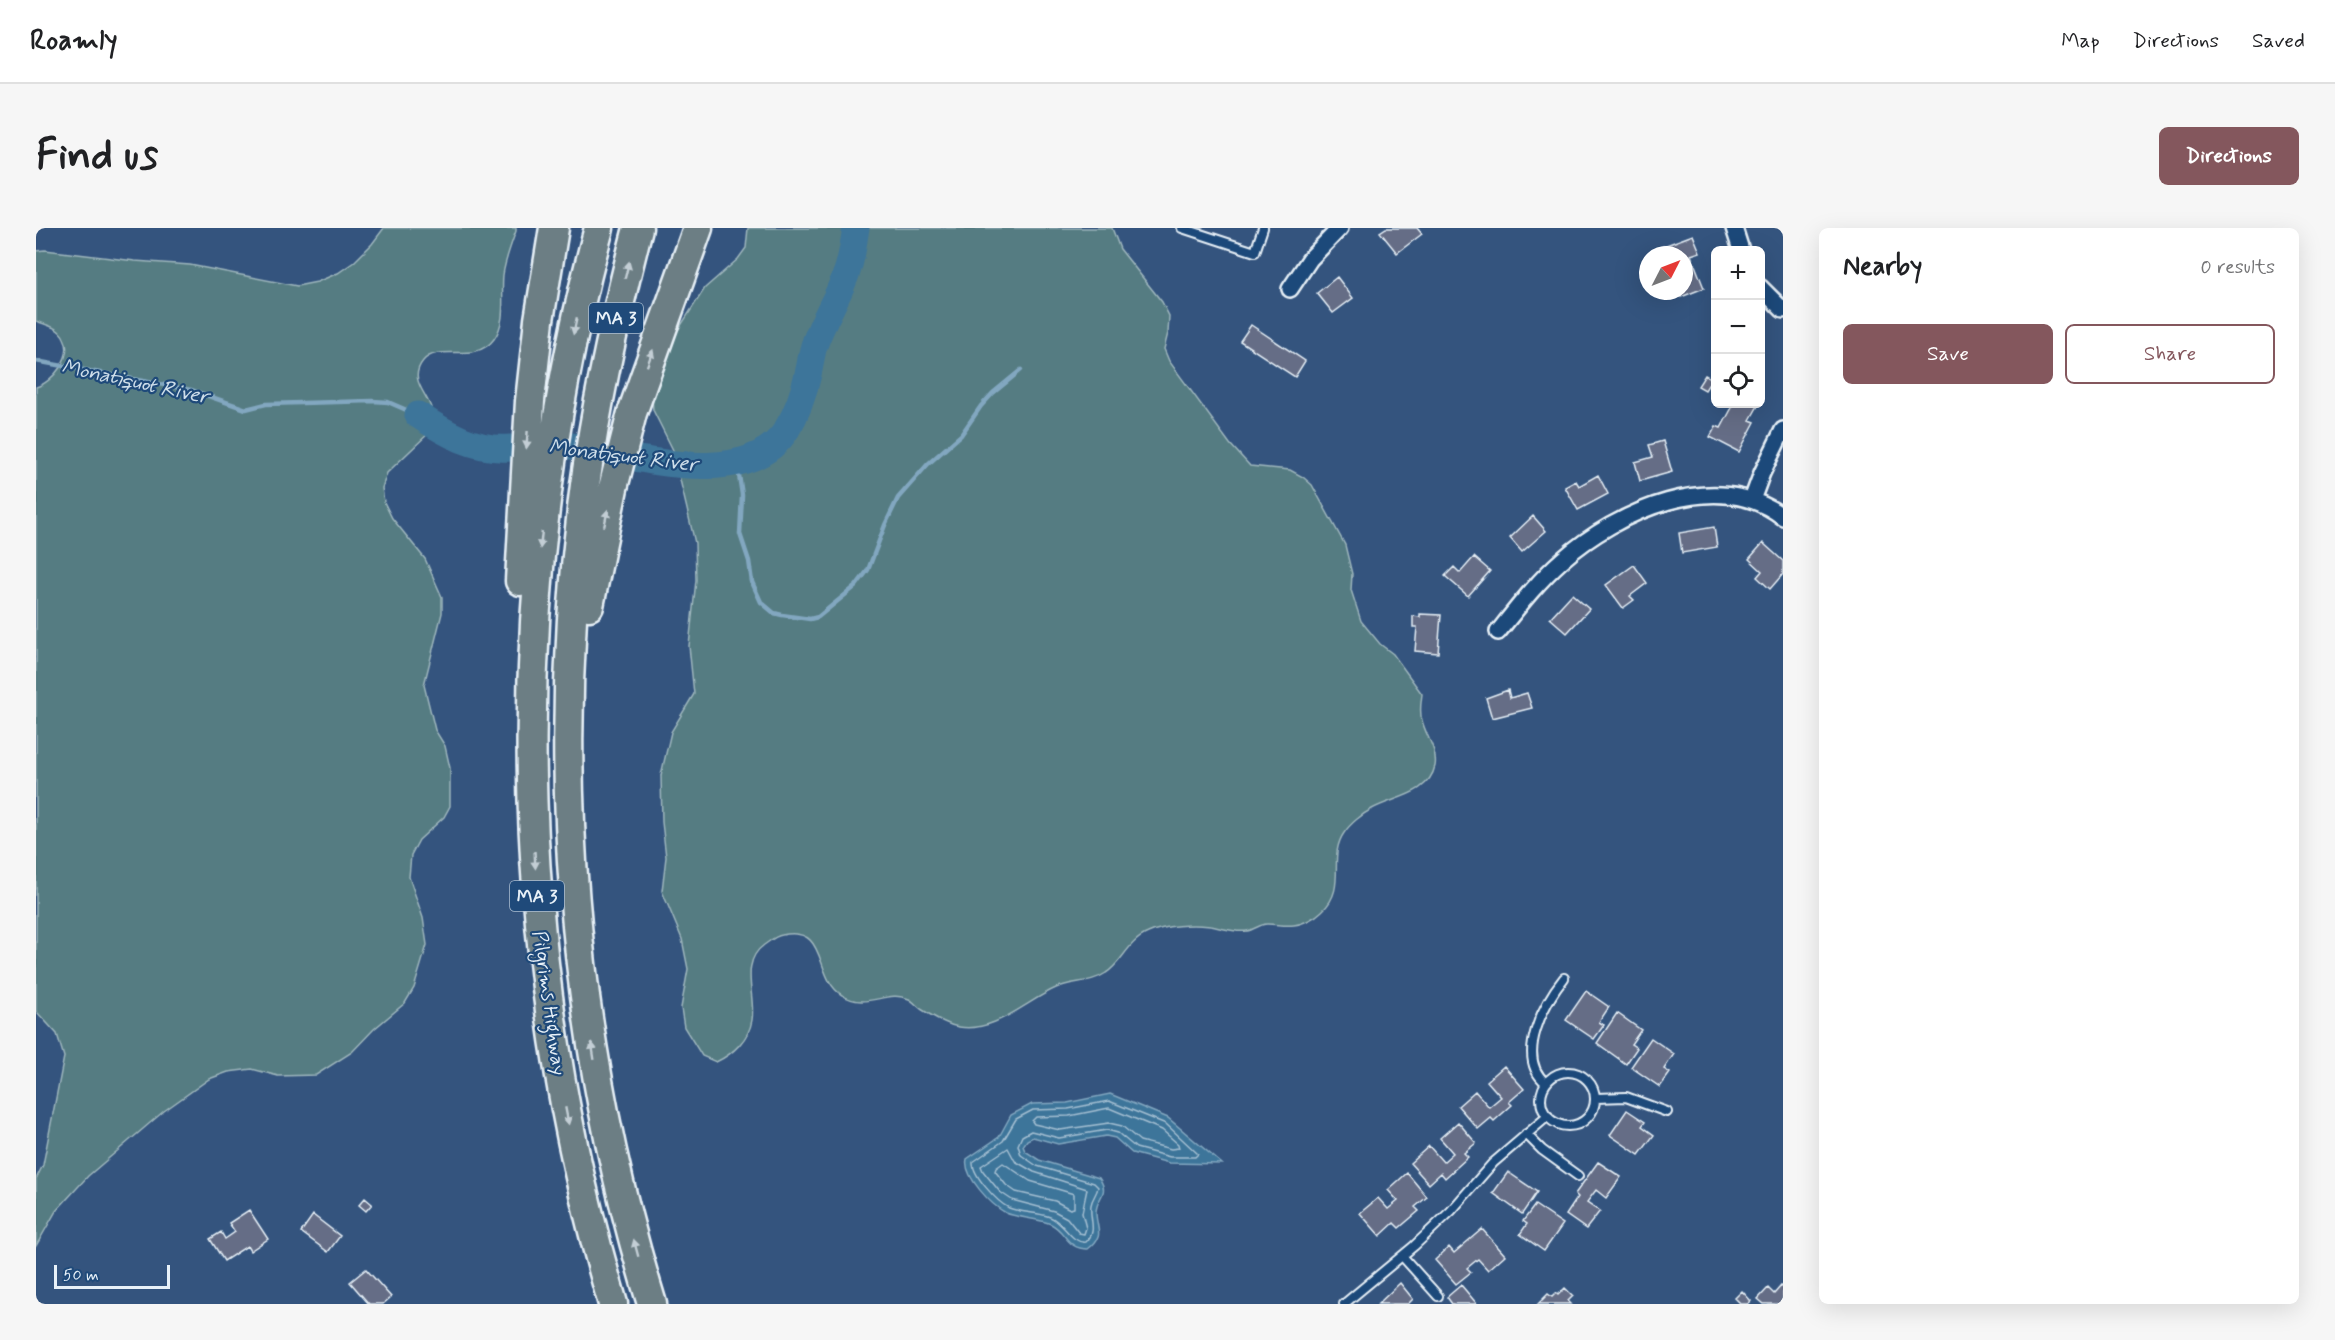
<!DOCTYPE html>
<meta charset="utf-8">
<style>
body{margin:0;font-family:Mynerve,sans-serif;background:#f6f6f6;color:#202124}
.controls{position:absolute;right:18px;top:18px;display:grid;overflow:hidden;border-radius:9px;box-shadow:0 6px 24px #0002}
.controls button{width:54px;height:54px;display:grid;place-items:center;padding:0;border:0;border-bottom:2px solid #e0e0e0;background:#fff;color:#202124;font:30px sans-serif}
.compass{position:absolute;left:1603px;top:18px;width:54px;height:54px;border-radius:50%;background:#fff;box-shadow:0 6px 24px #0002;rotate:48deg}
.scale{position:absolute;left:18px;bottom:15px;width:116px;box-sizing:border-box;padding-left:6px;border:3px solid #e8f1f8;border-top:0;font-size:16px;line-height:21px;white-space:nowrap;color:#e8f1f8;-webkit-text-stroke:4px #1f4a7a;paint-order:stroke}
.list{margin:0;padding:0;list-style:none}
h2{display:flex;justify-content:space-between;align-items:center;height:78px;margin:0;padding:0 24px;font-size:26px}
h2 small{font-size:20px;font-weight:400;color:#757577}
.actions{display:flex;gap:12px;padding:18px 24px}
.actions a{flex:1;padding:14px 0;border:2px solid #84575d;border-radius:9px;text-align:center;font-size:21px;color:#84575d}
.actions .main{background:#84575d;color:#fff}
.icon{flex:none;width:33px;height:33px;fill:none;stroke:currentColor;stroke-width:2;stroke-linecap:round;stroke-linejoin:round}
.map{position:relative;flex:none;width:1747px;height:1076px;overflow:hidden;border-radius:9px}
header{display:flex;align-items:center;gap:36px;box-sizing:border-box;height:84px;padding:0 30px;background:#fff;border-bottom:2px solid #e0e0e0}
header strong{font-size:28px}
nav{display:flex;gap:33px;margin-inline-start:auto;font-size:21px}
.intro{display:flex;align-items:center;justify-content:space-between;box-sizing:border-box;height:144px;padding:0 36px}
h1{margin:0;font-size:42px}
.button{padding:15px 27px;border-radius:9px;background:#84575d;color:#fff;font-size:21px;font-weight:700}
main{display:flex;gap:36px;padding:0 36px}
aside{flex:1;background:#fff;border-radius:9px;box-shadow:0 6px 24px #0002}
.map>svg:first-child{display:block}
.green{fill:#557c82;stroke:#9eb6bd;stroke-width:1.5}
.water{fill:#3e759a;stroke:#82a7c0;stroke-width:1.5}
.lines{fill:none;stroke-linecap:round;stroke-linejoin:round}
.shore{stroke:#a4bfd2;stroke-width:1.5}
.stream{stroke:#82a7c0;stroke-width:4.5}
.river{stroke:#3e759a;stroke-width:27}
.building{fill:#656d86;stroke:#e8f1f8;stroke-width:1.5}
.service-casing{stroke:#e8f1f8;stroke-width:12}
.minor-casing{stroke:#e8f1f8;stroke-width:20}
.motorway-casing{stroke:#e8f1f8;stroke-width:33}
.service{stroke:#1f4a7a;stroke-width:8}
.minor{stroke:#1f4a7a;stroke-width:15}
.motorway{stroke:#6c7e84;stroke-width:28}
.oneway{fill:#c3ced5}
.labels{text-anchor:middle;stroke-width:4.5;stroke-linejoin:round;paint-order:stroke}
.shield{fill:#1f4a7a;stroke:#acbfd2;stroke-width:1.5}
.shield-label{font-size:18px;font-weight:bold;fill:#e8f1f8}
.street-label{font-size:20px;fill:#e8f1f8;stroke:#1f4a7a}
.water-label{font-size:21px;font-style:italic;fill:#cedeea;stroke:#1f4a7a}
</style>
<header>
<strong>Roamly</strong>
<nav><a>Map</a><a>Directions</a><a>Saved</a></nav>
</header>
<div class="intro"><h1>Find us</h1><a class="button">Directions</a></div>
<main>
<div class="map">
<svg width="1747" height="1076" viewBox="0 0 1747 1076">
<rect width="100%" height="100%" fill="#34547e"/>
<filter id="ink" filterUnits="userSpaceOnUse"><feTurbulence type="fractalNoise" baseFrequency=".0167" numOctaves="2"/><feDisplacementMap in="SourceGraphic" scale="12" xChannelSelector="R" yChannelSelector="G"/><feConvolveMatrix kernelMatrix="1 2 1 2 8 2 1 2 1" color-interpolation-filters="sRGB"/></filter>
<g filter="url(#ink)">
<path class="green" d="M 348,0 L 480,0 L 480,3 C 475,17 469,32 467,47 C 465,68 471,93 458,111 C 439,137 402,114 387,133 C 370,154 396,168 397,188 C 398,193 396,198 396,202 L 351,245 L 346,260 L 348,274 L 356,290 L 389,331 L 406,369 L 406,385 L 388,457 L 399,502 L 409,518 L 414,540 L 414,578 L 408,589 L 383,612 L 375,627 L 373,649 L 387,690 L 391,717 L 378,760 L 369,775 L 338,801 L 316,824 L 280,847 L 242,848 L 216,841 L 192,844 L 173,851 L 128,883 L 52,948 L 20,983 L 0,1018 L 0,951 L 7,937 L 28,829 L 21,806 L 0,783 L 0,159 C 16,155 38,128 28,110 C 23,99 10,97 0,93 L 0,23 L 9,22 L 99,33 L 154,37 L 261,58 L 281,54 L 302,45 L 318,34 L 336,16 Z
M 712,0 L 1076,0 L 1084,21 L 1126,74 L 1133,88 L 1132,105 L 1128,121 L 1133,133 L 1194,216 L 1214,238 L 1254,242 L 1267,249 L 1276,257 L 1309,317 L 1316,346 L 1315,362 L 1325,393 L 1344,416 L 1357,426 L 1386,466 C 1385,475 1383,484 1386,492 C 1389,507 1402,522 1399,538 C 1393,567 1357,569 1336,581 C 1326,586 1314,596 1308,605 C 1291,629 1312,660 1286,683 C 1279,690 1267,696 1258,697 C 1249,698 1240,696 1231,696 C 1224,696 1218,702 1211,703 C 1199,705 1186,700 1174,698 C 1156,696 1129,697 1112,705 C 1092,713 1086,735 1070,745 C 1056,755 1036,753 1020,760 C 990,773 959,805 923,799 C 911,797 896,788 885,781 C 881,778 877,773 873,771 C 851,761 830,783 806,767 C 777,749 793,697 746,707 C 739,708 734,713 728,717 C 703,735 720,767 716,792 C 713,811 697,826 680,834 L 666,828 L 648,799 L 645,780 L 652,741 L 646,711 L 626,663 L 630,629 L 626,594 L 625,547 L 635,504 L 658,466 L 653,418 L 660,352 L 659,315 L 637,222 L 617,182 L 616,169 L 624,140 L 642,102 L 669,60 L 702,31 L 710,20 Z"/>
<path class="water" d="M 1074,866 L 1132,890 L 1186,936 L 1133,935 L 1096,925 L 1079,910 L 1070,908 L 1022,916 L 997,909 L 991,912 L 987,918 L 989,923 L 1003,932 L 1063,950 C 1075,967 1059,969 1060,986 C 1061,1002 1069,1008 1052,1021 C 1030,1021 1031,1004 1015,996 C 1002,990 981,990 970,985 C 955,977 927,948 931,931 L 963,909 L 975,887 L 996,876 L 1031,875 Z"/>
<g class="lines">
<path class="shore" d="M 1073,873 L 1130,896 L 1162,926 L 1159,929 L 1134,929 L 1100,920 L 1082,905 L 1071,902 L 1023,910 L 995,903 L 986,908 L 982,917 L 985,927 L 1001,938 L 1058,955 L 1062,959 C 1061,966 1056,970 1055,977 C 1053,991 1062,1003 1050,1014 C 1035,1016 1029,995 1014,989 C 1001,984 985,985 973,980 C 961,974 936,947 937,934 L 967,913 L 980,891 L 997,882 L 1032,881 Z
M 1073,880 L 1126,902 L 1142,916 L 1143,920 L 1135,921 L 1104,913 L 1086,898 L 1073,895 L 1024,902 L 998,896 L 996,893 L 1000,889 L 1033,888 Z
M 972,920 L 979,933 L 998,944 L 1051,961 L 1046,985 L 1050,1000 L 1048,1006 L 1043,1005 L 1031,990 L 1018,983 L 976,972 L 964,964 L 947,943 L 945,938 Z
M 967,935 L 994,953 L 1038,966 L 1038,980 L 1034,981 L 1019,973 L 980,964 L 970,957 L 959,943 L 960,940 Z"/>
<path class="stream" d="M 0,133 L 155,162 L 210,181 L 230,176 L 337,173 L 352,174 L 382,187
M 701,234 L 706,267 L 704,306 L 713,333 L 716,354 L 725,374 L 738,385 L 746,387 L 774,391 L 782,389 L 820,358 L 832,342 L 849,297 L 862,270 L 892,236 L 925,207 L 945,178 L 957,165 L 985,142"/>
<path class="river" d="M 382,187 C 409,205 440,223 474,220 C 492,219 510,215 528,217 C 589,225 711,267 751,201 C 761,185 768,164 772,146 C 775,135 775,125 779,115 C 787,92 801,71 809,49 C 816,33 817,16 820,0"/>
</g>
<path class="building" d="M 1350,0 L 1381,0 L 1386,6 L 1361,25 L 1344,4 Z
M 1657,7 L 1664,24 L 1655,27 L 1668,60 L 1645,69 L 1643,63 L 1648,63 L 1648,27 L 1628,27 L 1625,19 Z
M 1301,49 L 1317,70 L 1297,85 L 1281,65 Z
M 1215,97 L 1269,133 L 1259,149 L 1204,113 Z
M 1669,147 L 1676,151 L 1669,162 L 1662,158 Z
M 1698,176 L 1723,176 L 1714,192 L 1719,194 L 1703,224 L 1674,209 L 1680,198 L 1685,200 Z
M 1627,213 L 1636,244 L 1604,253 L 1599,234 L 1617,229 L 1613,217 Z
M 1562,247 L 1572,266 L 1542,282 L 1529,259 L 1540,253 L 1543,258 Z
M 1497,288 L 1510,303 L 1486,324 L 1474,310 Z
M 1678,299 L 1681,319 L 1646,325 L 1643,305 Z
M 1727,315 L 1747,333 L 1747,346 L 1734,361 L 1721,349 L 1726,343 L 1713,331 Z
M 1438,329 L 1454,343 L 1432,368 L 1409,348 L 1418,339 L 1424,345 Z
M 1598,337 L 1611,355 L 1594,368 L 1598,372 L 1587,380 L 1570,357 Z
M 1536,366 L 1553,381 L 1531,405 L 1514,390 Z
M 1384,386 L 1405,387 L 1402,425 L 1379,423 L 1381,399 L 1377,399 L 1377,388 L 1384,389 Z
M 1472,462 L 1474,470 L 1491,465 L 1496,480 L 1456,490 L 1450,470 Z
M 1550,763 L 1573,779 L 1563,794 L 1568,797 L 1558,811 L 1530,792 Z
M 1581,785 L 1605,802 L 1595,816 L 1601,820 L 1590,836 L 1561,815 Z
M 1615,810 L 1638,826 L 1628,841 L 1634,845 L 1624,859 L 1595,839 Z
M 1468,838 L 1488,861 L 1473,874 L 1476,877 L 1458,893 L 1455,890 L 1442,901 L 1422,878 L 1439,863 L 1453,879 L 1465,869 L 1451,853 Z
M 1591,882 L 1609,894 L 1606,898 L 1618,907 L 1603,927 L 1574,907 Z
M 1422,894 L 1440,915 L 1428,925 L 1432,929 L 1409,950 L 1405,945 L 1393,956 L 1374,935 L 1393,918 L 1407,934 L 1417,925 L 1404,910 Z
M 1562,934 L 1585,949 L 1570,970 L 1560,962 L 1551,974 L 1564,983 L 1550,1001 L 1530,987 L 1542,969 L 1539,966 Z
M 1472,944 L 1501,964 L 1486,986 L 1457,965 Z
M 1371,945 L 1391,969 L 1379,979 L 1383,983 L 1363,1000 L 1358,995 L 1344,1008 L 1324,985 L 1342,970 L 1352,981 L 1362,973 L 1352,962 Z
M 329,970 L 336,976 L 330,983 L 323,977 Z
M 1499,977 L 1527,996 L 1508,1023 L 1484,1006 L 1491,996 L 1487,993 Z
M 213,982 L 232,1011 L 214,1023 L 211,1018 L 188,1033 L 174,1011 L 185,1004 L 189,1011 L 199,1004 L 193,995 Z
M 277,987 L 304,1008 L 292,1024 L 265,1004 Z
M 1446,1001 L 1469,1027 L 1452,1042 L 1442,1031 L 1431,1040 L 1435,1044 L 1420,1056 L 1399,1032 L 1413,1019 L 1418,1025 Z
M 330,1041 L 355,1069 L 347,1076 L 333,1076 L 314,1054 Z
M 1364,1055 L 1377,1071 L 1372,1076 L 1342,1076 Z
M 1425,1057 L 1441,1076 L 1416,1076 L 1411,1069 Z
M 1745,1058 L 1747,1059 L 1747,1076 L 1728,1076 L 1722,1071 L 1732,1060 L 1738,1066 Z
M 1529,1060 L 1537,1068 L 1532,1073 L 1535,1076 L 1502,1076 L 1512,1066 L 1516,1069 L 1520,1065 L 1522,1067 Z
M 1706,1063 L 1715,1073 L 1712,1076 L 1705,1076 L 1699,1070 Z"/>
<g class="lines">
<g class="service-casing">
<path id="service" d="M 1146,0 L 1219,24 L 1227,0
M1505 871a27 27 0 1 1 54 0a27 27 0 1 1-54 0Z
M 1510,855 C 1478,829 1509,774 1528,750
M 1560,870 L 1590,869 L 1631,884
M 1490,906 L 1506,922 L 1542,948
M 1367,1029 L 1402,1068
M 1308,1076 L 1378,1018 L 1415,983 L 1457,935 L 1512,888"/>
</g>
<g class="minor-casing">
<path id="minor" d="M 1698,0 L 1705,22
M 1724,59 L 1747,82
M 1254,61 L 1274,31 L 1304,0
M 1716,272 L 1726,245 L 1747,202
M 1462,404 C 1482,379 1502,353 1526,332 C 1580,284 1681,238 1747,289"/>
</g>
<g class="motorway-casing">
<path id="motorway" d="M 563,0 C 468,352 474,727 577,1076
M 602,0 C 580,85 561,170 549,257 C 513,530 535,813 616,1076
M 484,353 L 494,173 L 503,92 L 518,0
M 553,378 L 577,260 L 596,185 L 662,0"/>
</g>
<use href="#service" class="service"/>
<use href="#minor" class="minor"/>
<use href="#motorway" class="motorway"/>
</g>
<defs><path id="oneway-solid" d="M-6-.8H1V-3.2L6.5 0L1 3.2V.8H-6Z" transform="scale(1.5)"/></defs>
<g class="oneway">
<use href="#oneway-solid" transform="translate(591 42) rotate(-76)"/>
<use href="#oneway-solid" transform="translate(539 98) rotate(102)"/>
<use href="#oneway-solid" transform="translate(614 130) rotate(-70)"/>
<use href="#oneway-solid" transform="translate(491 212) rotate(94)"/>
<use href="#oneway-solid" transform="translate(570 290) rotate(-78)"/>
<use href="#oneway-solid" transform="translate(505 312) rotate(96)"/>
<use href="#oneway-solid" transform="translate(499 632) rotate(87)"/>
<use href="#oneway-solid" transform="translate(557 823) rotate(-99)"/>
<use href="#oneway-solid" transform="translate(531 888) rotate(79)"/>
<use href="#oneway-solid" transform="translate(600 1020) rotate(-105)"/>
</g>
</g>
<g class="labels">
<g class="shield">
<rect x="553" y="75" width="54" height="30" rx="4.5"/>
<rect x="474" y="653" width="54" height="30" rx="4.5"/>
</g>
<g class="shield-label">
<text x="580" y="96">MA 3</text>
<text x="501" y="674">MA 3</text>
</g>
<g class="street-label">
<text transform="translate(514 775) rotate(82)" y="7">Pilgrims Highway</text>
</g>
<g class="water-label">
<text transform="translate(99 153) rotate(12)" y="7">Monatiquot River</text>
<text transform="translate(587 227) rotate(7)" y="7">Monatiquot River</text>
</g>
</g>
</svg>
<div class="controls">
<button>+</button>
<button>−</button>
<button><svg class="icon" aria-label="locate" viewBox="0 0 24 24"><circle cx="12" cy="12" r="6"/><path d="M12 2v4M12 18v4M2 12h4M18 12h4"/></svg></button>
</div>
<svg class="compass" viewBox="-18 -18 36 36"><path d="M0-13l5 13h-10z" fill="#e53935"/><path d="M0 13l5-13h-10z" fill="#757577"/></svg>
<div class="scale">50 m</div>
</div>
<aside>
<h2>Nearby<small>0 results</small></h2>
<ul class="list">
</ul>
<div class="actions"><a class="main">Save</a><a>Share</a></div>
</aside>
</main>
